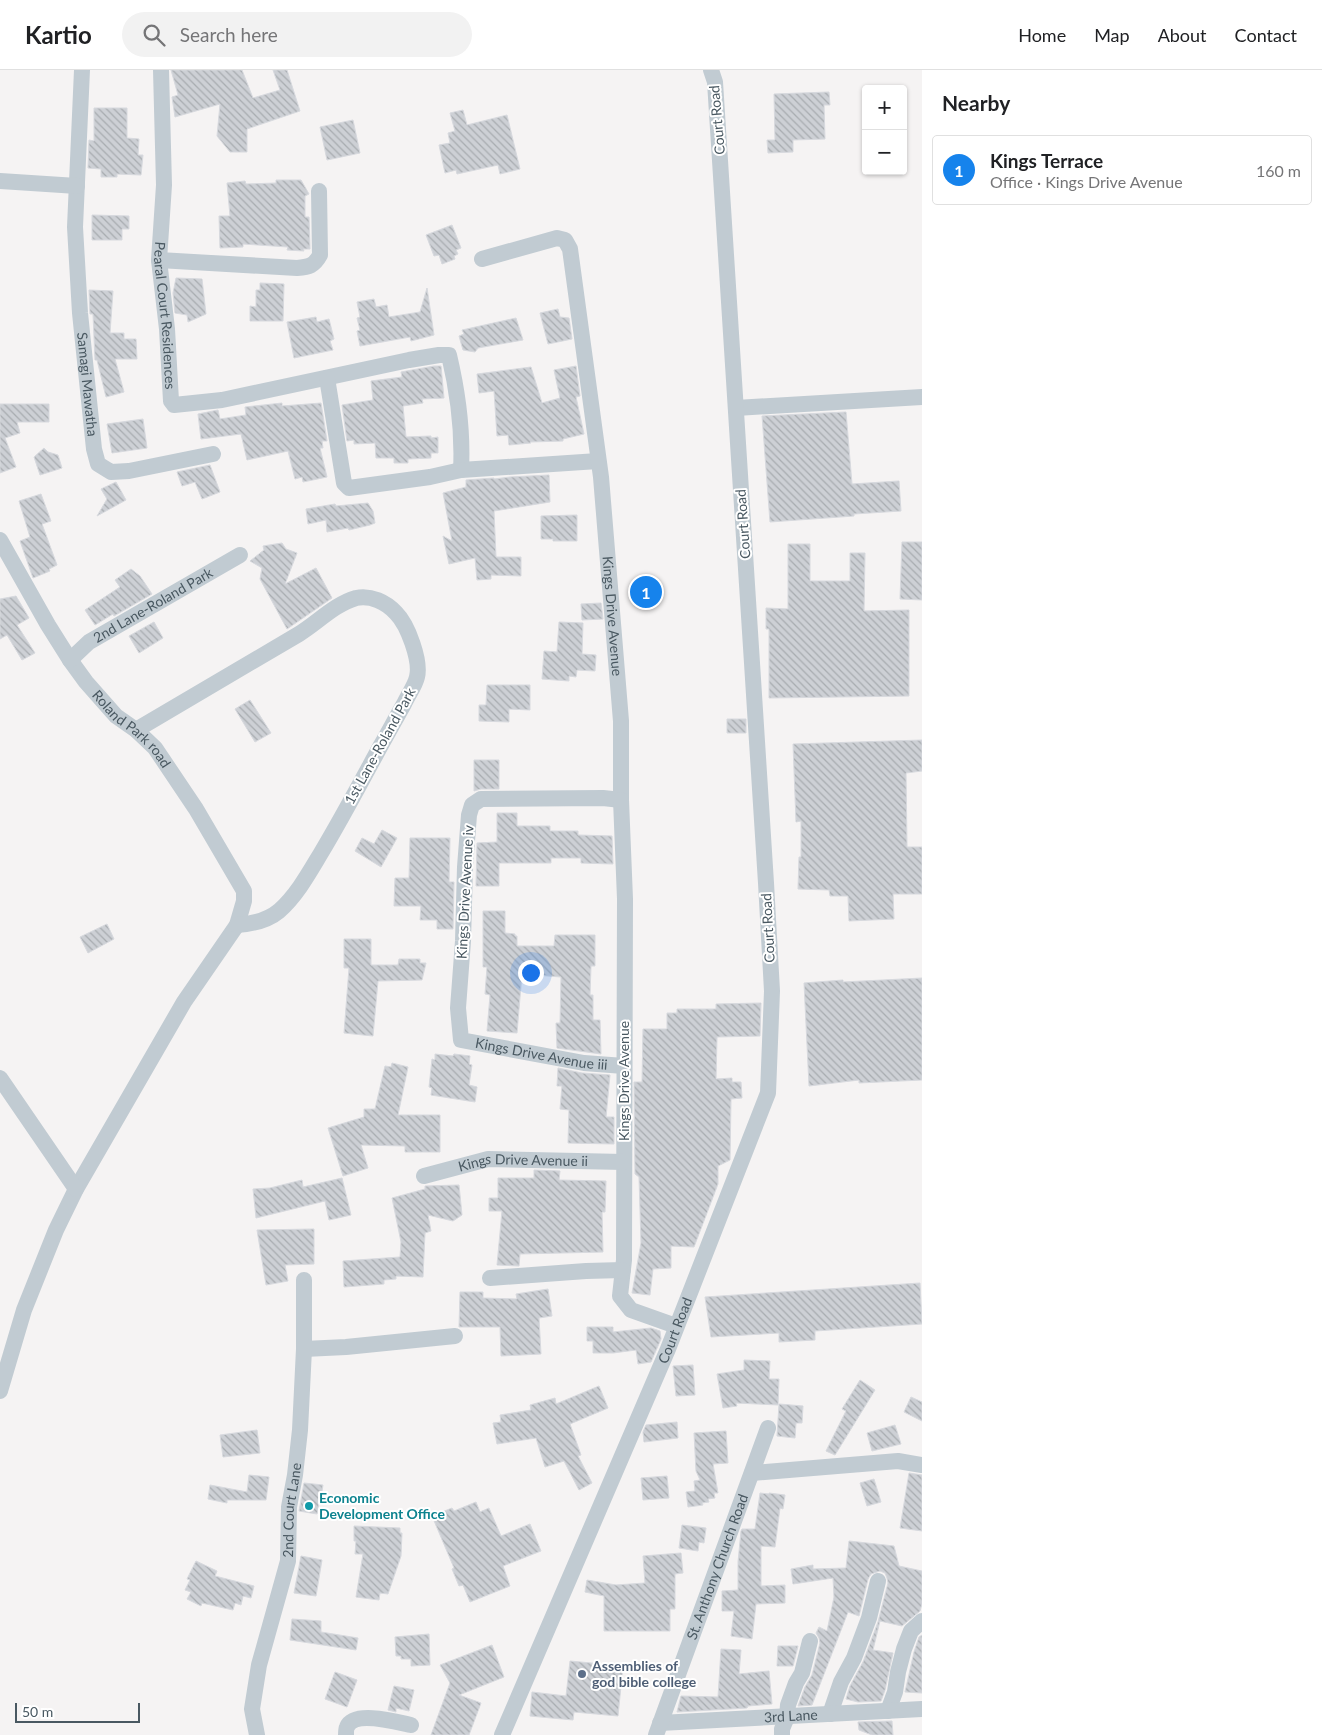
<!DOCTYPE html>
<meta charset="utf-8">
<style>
body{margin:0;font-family:Lato,sans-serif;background:#f2f2f2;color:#202124}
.controls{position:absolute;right:15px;top:15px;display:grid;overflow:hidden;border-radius:5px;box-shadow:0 1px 4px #0004}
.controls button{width:45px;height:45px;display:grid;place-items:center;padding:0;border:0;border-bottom:1px solid #e0e0e0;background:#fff;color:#202124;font:25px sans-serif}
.scale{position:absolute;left:15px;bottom:12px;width:125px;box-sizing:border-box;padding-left:5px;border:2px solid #495861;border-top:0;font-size:14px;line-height:18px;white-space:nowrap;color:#495861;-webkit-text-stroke:4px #fff;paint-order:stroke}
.you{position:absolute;left:530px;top:902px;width:18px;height:18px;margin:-12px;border:4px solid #fff;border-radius:50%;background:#1a73e8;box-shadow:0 0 0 8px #1a73e833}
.badge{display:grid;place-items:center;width:32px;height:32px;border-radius:50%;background:#1683ec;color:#fff;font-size:16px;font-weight:700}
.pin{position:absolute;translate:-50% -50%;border:2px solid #fff;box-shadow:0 1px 5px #0006}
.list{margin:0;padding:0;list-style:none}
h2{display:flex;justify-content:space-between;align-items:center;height:65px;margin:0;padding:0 20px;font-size:21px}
h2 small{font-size:16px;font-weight:400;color:#757577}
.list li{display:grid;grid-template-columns:32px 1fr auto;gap:15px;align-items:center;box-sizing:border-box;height:70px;margin:0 10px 10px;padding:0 10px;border:1px solid #e0e0e0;border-radius:5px}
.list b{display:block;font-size:19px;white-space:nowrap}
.list p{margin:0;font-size:16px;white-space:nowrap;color:#757577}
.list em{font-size:16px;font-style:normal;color:#757577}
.icon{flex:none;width:28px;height:28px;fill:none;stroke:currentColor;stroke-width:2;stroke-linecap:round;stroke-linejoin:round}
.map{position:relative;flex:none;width:922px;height:1665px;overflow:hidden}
header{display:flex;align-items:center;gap:30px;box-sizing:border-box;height:70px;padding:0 25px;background:#fff;border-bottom:1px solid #e0e0e0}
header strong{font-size:24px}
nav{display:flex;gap:28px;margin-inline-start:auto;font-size:18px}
.search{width:350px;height:45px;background:#f2f2f2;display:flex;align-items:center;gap:12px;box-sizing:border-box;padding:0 18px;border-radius:28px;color:#757577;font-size:19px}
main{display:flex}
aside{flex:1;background:#fff}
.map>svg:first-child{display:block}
.building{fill:url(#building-back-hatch);stroke:#d7d9de}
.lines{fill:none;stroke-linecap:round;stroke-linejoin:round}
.minor{stroke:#c1cbd2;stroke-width:16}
.culture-dot{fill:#0f9aa8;stroke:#fff;stroke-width:2}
.service-dot{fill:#5c6f8a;stroke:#fff;stroke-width:2}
.labels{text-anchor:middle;stroke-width:4;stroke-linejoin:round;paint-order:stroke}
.street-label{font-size:14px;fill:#495861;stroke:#fff}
.culture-label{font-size:14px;font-weight:bold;fill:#0d838f;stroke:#fff;text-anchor:start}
.service-label{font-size:14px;font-weight:bold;fill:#4e5e75;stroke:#fff;text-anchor:start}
</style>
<header>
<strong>Kartio</strong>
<div class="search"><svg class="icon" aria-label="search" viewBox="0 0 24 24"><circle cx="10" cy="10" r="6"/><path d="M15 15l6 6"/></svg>Search here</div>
<nav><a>Home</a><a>Map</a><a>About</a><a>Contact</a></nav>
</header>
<main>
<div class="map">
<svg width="922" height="1665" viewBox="0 0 922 1665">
<defs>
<pattern id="building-back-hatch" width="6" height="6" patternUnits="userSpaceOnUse" patternTransform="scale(1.25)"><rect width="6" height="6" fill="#cdd0d5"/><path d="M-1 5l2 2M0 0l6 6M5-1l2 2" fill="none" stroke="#a8acb0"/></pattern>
</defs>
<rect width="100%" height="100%" fill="#f5f3f3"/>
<path class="building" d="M 171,0 L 242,0 L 253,28 L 280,20 L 273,0 L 287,0 L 300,41 L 247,59 L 247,82 L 230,82 L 217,66 L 220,34 L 175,47 L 172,27 L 178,25 Z
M 829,22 L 830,35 L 824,35 L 825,69 L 793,70 L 793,82 L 768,83 L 767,70 L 775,70 L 774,24 Z
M 94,38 L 127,38 L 127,68 L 139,69 L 138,85 L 143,85 L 141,105 L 117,104 L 117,107 L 101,107 L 101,99 L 88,98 L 89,70 L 94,71 Z
M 463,40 L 467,55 L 507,45 L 520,99 L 500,104 L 498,95 L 457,104 L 456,100 L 445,103 L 439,75 L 450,73 L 448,63 L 455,61 L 450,43 Z
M 353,50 L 360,83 L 327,90 L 320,57 Z
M 276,110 L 301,110 L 309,124 L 305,126 L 305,147 L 309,147 L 310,179 L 303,179 L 304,181 L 287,180 L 288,177 L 243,174 L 243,177 L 220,178 L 219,146 L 230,146 L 227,113 L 245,111 L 246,114 L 276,113 Z
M 92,145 L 129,146 L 129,159 L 122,159 L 122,170 L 92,170 Z
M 452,155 L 461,178 L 456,180 L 458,184 L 454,186 L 455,189 L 442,194 L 439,185 L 434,186 L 426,165 Z
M 176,208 L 202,209 L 206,244 L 188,252 L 187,245 L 175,243 L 173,223 Z
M 260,213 L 284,214 L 283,251 L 250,251 L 250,236 L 256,237 L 256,220 L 260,220 Z
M 427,218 L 434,265 L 411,271 L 410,267 L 360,276 L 357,261 L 360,260 L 357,248 L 360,247 L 357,232 L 374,229 L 376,237 L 387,235 L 389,247 L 420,242 Z
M 89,220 L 113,221 L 110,263 L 124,263 L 124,269 L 136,269 L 137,289 L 115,289 L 124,322 L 106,327 L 97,290 L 95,290 L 93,244 L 90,244 Z
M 558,239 L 560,247 L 569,248 L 572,269 L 548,274 L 540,243 Z
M 316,247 L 317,252 L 329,249 L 334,269 L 330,271 L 333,280 L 294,288 L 287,252 Z
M 516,248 L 523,270 L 478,278 L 475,282 L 463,280 L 459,266 L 464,264 L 462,260 Z
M 434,296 L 441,296 L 444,328 L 422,329 L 423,333 L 403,336 L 406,367 L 431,366 L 431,368 L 438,367 L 438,383 L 431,383 L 431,388 L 408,389 L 408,393 L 394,393 L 394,388 L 376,388 L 375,373 L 354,374 L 354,370 L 347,371 L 342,335 L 373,330 L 371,311 L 402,307 L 401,302 Z
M 576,296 L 580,326 L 576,327 L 584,364 L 563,369 L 563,371 L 530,372 L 531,373 L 509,375 L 508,365 L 497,366 L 494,321 L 479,323 L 477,304 L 531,297 L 542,333 L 560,328 L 554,300 Z
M 282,333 L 282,336 L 321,333 L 327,371 L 322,371 L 323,378 L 320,378 L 327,407 L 303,412 L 302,407 L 295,409 L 288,381 L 247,390 L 241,364 L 201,369 L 198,344 L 218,340 L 220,349 L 246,345 L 245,337 Z
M 0,334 L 49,334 L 49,352 L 17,352 L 20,363 L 5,368 L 16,397 L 0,403 Z
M 846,342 L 852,414 L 899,411 L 901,441 L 854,444 L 854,446 L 770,452 L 762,346 Z
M 143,349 L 147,378 L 112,383 L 107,354 Z
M 44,378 L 48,382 L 58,385 L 62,398 L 40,405 L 34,387 Z
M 210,395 L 220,422 L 202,429 L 195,412 L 182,416 L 177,402 Z
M 549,405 L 550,432 L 494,441 L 496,487 L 521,487 L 521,506 L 491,505 L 491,509 L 477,510 L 475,488 L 449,494 L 443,466 L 452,471 L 443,423 L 466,417 L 466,410 L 494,408 L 494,409 L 510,407 Z
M 116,412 L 126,430 L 97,446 L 107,429 L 101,419 Z
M 41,424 L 51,451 L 42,454 L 57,495 L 49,499 L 50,501 L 33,508 L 20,471 L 30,467 L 19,431 Z
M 368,433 L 373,441 L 375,453 L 370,455 L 349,460 L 348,458 L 327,462 L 326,450 L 308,454 L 306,439 L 335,434 L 336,436 Z
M 577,445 L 577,471 L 553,471 L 553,469 L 541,469 L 541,446 Z
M 902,472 L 922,472 L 922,530 L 900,529 Z
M 282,473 L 286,479 L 297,483 L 285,514 L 316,498 L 332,528 L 287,559 L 260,509 L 262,498 L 250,491 L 264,480 L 263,476 Z
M 788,474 L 810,474 L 810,511 L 850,511 L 850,483 L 865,483 L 864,541 L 909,540 L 909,626 L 769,628 L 769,559 L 766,559 L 766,538 L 788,539 Z
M 131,499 L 140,506 L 152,524 L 114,546 L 113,544 L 95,555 L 85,540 L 120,517 L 115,510 Z
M 16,526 L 29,548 L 17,555 L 35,583 L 22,590 L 7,565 L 0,569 L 0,529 Z
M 601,533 L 603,549 L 582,550 L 581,534 Z
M 154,552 L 163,568 L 139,583 L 129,566 Z
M 559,552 L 583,553 L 582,584 L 596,585 L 595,601 L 577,600 L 576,607 L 569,606 L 569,611 L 542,609 L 544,581 L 557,582 Z
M 487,615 L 530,615 L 530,640 L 509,639 L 509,652 L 479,651 L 479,635 L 486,635 Z
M 250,630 L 271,663 L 255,672 L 235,639 Z
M 727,649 L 746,649 L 746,663 L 727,663 Z
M 922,670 L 922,701 L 906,703 L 907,777 L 922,777 L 922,824 L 893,824 L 894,849 L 849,851 L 848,826 L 830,826 L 829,820 L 798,819 L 799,787 L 801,787 L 801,751 L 796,752 L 793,674 Z
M 474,690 L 499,690 L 499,719 L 481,719 L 474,721 Z
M 497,743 L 517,743 L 517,756 L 550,756 L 550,761 L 578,761 L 578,765 L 612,766 L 613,794 L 581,793 L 581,788 L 551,788 L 551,793 L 499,793 L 499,816 L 476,816 L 477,773 L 497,772 Z
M 382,760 L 397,768 L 381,797 L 355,781 L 362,768 L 374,774 Z
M 410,768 L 450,768 L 449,812 L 454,812 L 453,859 L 437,859 L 437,850 L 420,850 L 421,836 L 394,836 L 395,808 L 409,808 Z
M 483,841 L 505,841 L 505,863 L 515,864 L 515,866 L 517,866 L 517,876 L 554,876 L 555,865 L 595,865 L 595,896 L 591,896 L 590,925 L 593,925 L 593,950 L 600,950 L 601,984 L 557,978 L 556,953 L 560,953 L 561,907 L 522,904 L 517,963 L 487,961 L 490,925 L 485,924 L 487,897 L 483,897 Z
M 107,854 L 114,869 L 88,883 L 80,867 Z
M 344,869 L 371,869 L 371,895 L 398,895 L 399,889 L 420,889 L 420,893 L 426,893 L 422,910 L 378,911 L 373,966 L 344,963 L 349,898 L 344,898 Z
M 922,908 L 922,1010 L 859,1013 L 859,1010 L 809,1016 L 804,913 L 843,910 L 843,912 Z
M 761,933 L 760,966 L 717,967 L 716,1009 L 732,1008 L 732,1012 L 741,1012 L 742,1028 L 731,1029 L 730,1090 L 718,1096 L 718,1114 L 694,1177 L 671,1176 L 671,1198 L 653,1199 L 650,1225 L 632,1223 L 641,1173 L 639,1107 L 635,1104 L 634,1012 L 642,1012 L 643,959 L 667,959 L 667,943 L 677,943 L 677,939 L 716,939 L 716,934 Z
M 435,984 L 453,986 L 454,984 L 470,986 L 469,994 L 472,995 L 469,1015 L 477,1017 L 475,1032 L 431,1025 L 432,1018 L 429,1017 L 432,989 L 435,990 Z
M 392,993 L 408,997 L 398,1045 L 440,1045 L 440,1082 L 405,1082 L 405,1076 L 361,1075 L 368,1098 L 343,1106 L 328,1058 L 364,1047 L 364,1039 L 375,1039 L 385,996 L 391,997 Z
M 558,998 L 582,1003 L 610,1005 L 606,1047 L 614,1047 L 614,1074 L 568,1073 L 569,1040 L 560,1039 L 562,1016 L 557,1016 Z
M 534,1100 L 560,1101 L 559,1110 L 606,1111 L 605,1142 L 602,1142 L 603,1182 L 520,1184 L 519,1196 L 497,1195 L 502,1141 L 489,1141 L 489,1128 L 498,1128 L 498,1108 L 534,1108 Z
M 342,1108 L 351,1145 L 329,1150 L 325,1131 L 256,1148 L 253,1119 L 270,1118 L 302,1110 L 303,1117 Z
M 459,1115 L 462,1145 L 453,1151 L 428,1145 L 431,1161 L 425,1163 L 423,1207 L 396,1206 L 396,1209 L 384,1210 L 384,1214 L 344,1217 L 343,1191 L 400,1187 L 401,1172 L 392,1128 L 425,1119 L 425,1116 Z
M 314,1159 L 314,1194 L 285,1195 L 288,1211 L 266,1215 L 257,1160 Z
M 920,1213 L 922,1254 L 815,1261 L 815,1270 L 779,1272 L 779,1263 L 711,1267 L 705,1227 Z
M 548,1219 L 552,1246 L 539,1248 L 541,1284 L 501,1286 L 500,1257 L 459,1257 L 460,1222 L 483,1222 L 483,1228 L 517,1229 L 516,1224 Z
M 587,1257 L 613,1257 L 613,1262 L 651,1258 L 660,1261 L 661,1269 L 651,1292 L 638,1294 L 636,1280 L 613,1283 L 593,1283 L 593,1271 L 587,1271 Z
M 744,1290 L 770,1291 L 769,1309 L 779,1309 L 778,1335 L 736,1333 L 737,1336 L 723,1338 L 717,1304 L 744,1300 Z
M 693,1295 L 695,1325 L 676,1326 L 673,1296 Z
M 860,1310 L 875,1320 L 835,1385 L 826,1381 L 846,1341 L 842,1339 Z
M 599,1316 L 608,1338 L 570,1354 L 581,1385 L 578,1386 L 592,1413 L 579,1420 L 564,1391 L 545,1397 L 536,1368 L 497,1374 L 493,1353 L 501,1352 L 500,1345 L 531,1340 L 530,1335 L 555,1328 L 556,1334 Z
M 911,1327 L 922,1332 L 922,1351 L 904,1342 Z
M 779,1334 L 803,1336 L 802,1353 L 796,1353 L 795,1368 L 777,1366 Z
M 677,1352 L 678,1368 L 644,1372 L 643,1362 L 646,1355 Z
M 895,1355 L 901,1374 L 872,1381 L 867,1363 Z
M 257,1360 L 260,1383 L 223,1387 L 220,1365 Z
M 726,1361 L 728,1393 L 713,1394 L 718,1423 L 714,1423 L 715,1428 L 708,1429 L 709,1432 L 702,1433 L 703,1435 L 688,1437 L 686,1422 L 695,1421 L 694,1411 L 700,1410 L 696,1401 L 694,1363 Z
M 909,1403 L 922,1405 L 922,1461 L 900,1458 Z
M 249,1405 L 269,1407 L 266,1430 L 227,1430 L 227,1433 L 208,1429 L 210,1415 L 247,1422 Z
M 667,1406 L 669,1428 L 643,1430 L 641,1408 Z
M 874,1409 L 881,1432 L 867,1436 L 860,1413 Z
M 304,1413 L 323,1415 L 321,1428 L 320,1428 L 317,1444 L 299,1441 Z
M 760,1423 L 769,1424 L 769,1423 L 785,1425 L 783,1439 L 780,1438 L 775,1477 L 761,1476 L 761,1516 L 785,1515 L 785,1533 L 756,1534 L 752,1569 L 731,1566 L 734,1541 L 722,1541 L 722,1521 L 738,1520 L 738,1492 L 741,1461 L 742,1459 L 755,1459 Z
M 476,1432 L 480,1442 L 489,1438 L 501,1466 L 530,1454 L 541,1481 L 503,1496 L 510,1516 L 470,1532 L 463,1515 L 459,1516 L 452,1499 L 454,1498 L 432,1446 L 452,1438 L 454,1441 Z
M 682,1455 L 706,1458 L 704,1473 L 699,1472 L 698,1481 L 679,1478 Z
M 354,1456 L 400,1458 L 400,1463 L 402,1463 L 401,1486 L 388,1524 L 380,1523 L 379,1530 L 356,1527 L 363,1484 L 355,1484 L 356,1471 L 354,1471 Z
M 849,1471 L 894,1476 L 899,1496 L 922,1501 L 922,1534 L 920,1541 L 902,1556 L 880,1551 L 873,1580 L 893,1583 L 885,1620 L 881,1631 L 858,1632 L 846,1629 L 850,1616 L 863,1592 L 878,1552 L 888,1513 L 887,1508 L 885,1503 L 880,1501 L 871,1504 L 868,1509 L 859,1546 L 848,1542 L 812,1635 L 798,1636 L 805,1617 L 812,1605 L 820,1573 L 819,1568 L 816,1563 L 819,1557 L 827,1561 L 834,1527 L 833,1508 L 793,1514 L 791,1499 L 813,1495 L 813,1499 L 846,1498 Z
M 681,1483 L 683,1503 L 675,1504 L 675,1539 L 670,1539 L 670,1561 L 604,1561 L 604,1526 L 585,1522 L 587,1510 L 616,1515 L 645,1513 L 643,1486 Z
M 301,1486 L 322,1490 L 316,1526 L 294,1523 Z
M 196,1491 L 217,1501 L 215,1506 L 254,1516 L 251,1528 L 243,1526 L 241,1535 L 235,1533 L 233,1540 L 202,1533 L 201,1536 L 187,1529 L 191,1522 L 185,1520 L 190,1510 L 187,1509 Z
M 292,1549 L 321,1551 L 321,1562 L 358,1568 L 356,1580 L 290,1570 Z
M 429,1564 L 430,1595 L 411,1596 L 411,1589 L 401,1589 L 401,1586 L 396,1586 L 395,1567 Z
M 922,1565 L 922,1623 L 905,1622 L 914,1582 L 919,1567 Z
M 492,1575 L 504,1607 L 459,1625 L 481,1633 L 469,1665 L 431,1665 L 450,1613 L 440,1595 Z
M 778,1576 L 798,1576 L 793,1596 L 777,1596 Z
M 721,1579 L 741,1580 L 739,1604 L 769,1601 L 772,1634 L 748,1636 L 747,1638 L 677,1642 L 681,1626 L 718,1627 Z
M 570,1591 L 623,1596 L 618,1646 L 574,1642 L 573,1650 L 530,1646 L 532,1622 L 566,1626 Z
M 335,1602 L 357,1610 L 347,1637 L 325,1629 Z
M 394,1616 L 414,1620 L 409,1641 L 396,1638 L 396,1642 L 388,1640 Z
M 892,1651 L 893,1665 L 872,1665 L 859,1660 L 858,1652 Z"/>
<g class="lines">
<g class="minor">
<path id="s1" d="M 82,0 L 75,157 L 80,243 L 94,379 L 98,394 L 111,402 L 129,401 L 213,384"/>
<path id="s2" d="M 161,0 L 164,115 L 159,190 L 167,259 L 171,331 L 174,335 L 222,330 L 409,290 L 439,285 L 449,285 C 458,323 463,362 461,400 L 598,391"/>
<path d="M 0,111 L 77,116"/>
<path id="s3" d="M 482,189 L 557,168 L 565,170 L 570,179 L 601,407 L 621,651 L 621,730 L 603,728 L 481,729 L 472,735 L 469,745 L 465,797 L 463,871 L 458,938 L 461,970 L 584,993 L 624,996"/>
<path d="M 159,190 L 297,198 C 309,197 314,196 320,185 L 319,121"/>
<path d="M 327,308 L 344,413 L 349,418 L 430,407 L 461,400"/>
<path d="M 736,338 L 922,327"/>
<path id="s4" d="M 0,470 L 48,555 L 70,590 L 86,612 L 116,646 L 136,660 L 155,678 L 196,739 L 244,821 L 244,831 L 237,855 L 184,932 L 76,1119 L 56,1160 L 24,1240 L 0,1321"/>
<path id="s5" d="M 70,590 L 89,572 L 240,485"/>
<path d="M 136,660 C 190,628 244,596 299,564 C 317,553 335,534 356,528 C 371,525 386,532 396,543 C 408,555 421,591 417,607 C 415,616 408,625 404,634 C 396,648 388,663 380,677 C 361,712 342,748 321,783 C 309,803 297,825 279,841 C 267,851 252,854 237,855"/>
<path d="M 621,730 L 625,829 L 624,1190 L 620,1226 L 631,1240 L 676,1256"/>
<path d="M 0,1008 L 76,1119"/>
<path id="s6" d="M 424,1106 L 488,1089 L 624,1092"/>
<path d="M 490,1208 L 586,1201 L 623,1200"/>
<path d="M 304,1279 L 346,1277 L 455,1266"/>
<path d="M 752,1403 L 898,1391 L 922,1395"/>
<path d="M 888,1641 L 895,1622 L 898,1602 L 904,1579 L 911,1561 L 922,1551"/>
<path d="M 830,1644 L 841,1612 L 854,1588 L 869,1548 L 878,1511"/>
<path id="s7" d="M 660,1653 L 922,1639"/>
<path id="s8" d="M 257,1665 L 252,1639 L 259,1595 L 288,1491 L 289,1437 L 295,1405 L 300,1360 L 304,1279 L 304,1210"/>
<path d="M 346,1665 C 346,1662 346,1659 347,1657 C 354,1640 397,1652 411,1655"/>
<path id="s9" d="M 502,1665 L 668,1279 L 768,1023 L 772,921 L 766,813 L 715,12 L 711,0"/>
<path id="s10" d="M 656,1665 L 768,1358"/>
<path d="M 782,1665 L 782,1659 L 787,1647 L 788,1635 L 796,1613 L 802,1603 L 810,1571"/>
</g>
</g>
<circle class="culture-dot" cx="309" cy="1436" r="5"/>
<circle class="service-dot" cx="582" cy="1604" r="5"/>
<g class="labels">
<g class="street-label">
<text transform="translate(717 50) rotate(-95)" y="5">Court Road</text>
<text dy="5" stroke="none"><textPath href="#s2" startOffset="246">Pearal Court Residences</textPath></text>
<text dy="5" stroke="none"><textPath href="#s1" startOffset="315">Samagi Mawatha</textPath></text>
<text transform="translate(743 454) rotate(-94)" y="5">Court Road</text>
<text dy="5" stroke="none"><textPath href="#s5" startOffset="100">2nd Lane-Roland Park</textPath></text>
<text dy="5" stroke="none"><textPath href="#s3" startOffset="466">Kings Drive Avenue</textPath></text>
<text dy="5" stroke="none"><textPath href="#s4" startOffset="232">Roland Park road</textPath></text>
<text transform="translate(380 676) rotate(-61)" y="5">1st Lane-Roland Park</text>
<text transform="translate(465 822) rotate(-87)" y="5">Kings Drive Avenue iv</text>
<text transform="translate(768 858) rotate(-93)" y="5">Court Road</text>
<text dy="5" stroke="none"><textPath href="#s3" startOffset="1119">Kings Drive Avenue iii</textPath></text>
<text transform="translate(624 1011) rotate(-90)" y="5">Kings Drive Avenue</text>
<text dy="5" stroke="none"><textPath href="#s6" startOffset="101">Kings Drive Avenue ii</textPath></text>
<text dy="5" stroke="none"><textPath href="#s9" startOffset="440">Court Road</textPath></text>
<text dy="5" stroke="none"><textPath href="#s8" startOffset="230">2nd Court Lane</textPath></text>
<text dy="5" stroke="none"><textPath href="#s10" startOffset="179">St. Anthony Church Road</textPath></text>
<text dy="5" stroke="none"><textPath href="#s7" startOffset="131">3rd Lane</textPath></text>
</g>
<g class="culture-label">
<text x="319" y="1433">Economic<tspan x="319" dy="16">Development Office</tspan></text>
</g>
<g class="service-label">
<text x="592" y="1601">Assemblies of<tspan x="592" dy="16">god bible college</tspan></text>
</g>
</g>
</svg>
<div class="controls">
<button>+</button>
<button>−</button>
</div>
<div class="scale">50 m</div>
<div class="you"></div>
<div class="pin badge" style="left:646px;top:522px">1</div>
</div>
<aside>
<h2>Nearby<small></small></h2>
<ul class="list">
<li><span class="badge">1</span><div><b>Kings Terrace</b><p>Office · Kings Drive Avenue</p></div><em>160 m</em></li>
</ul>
</aside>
</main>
